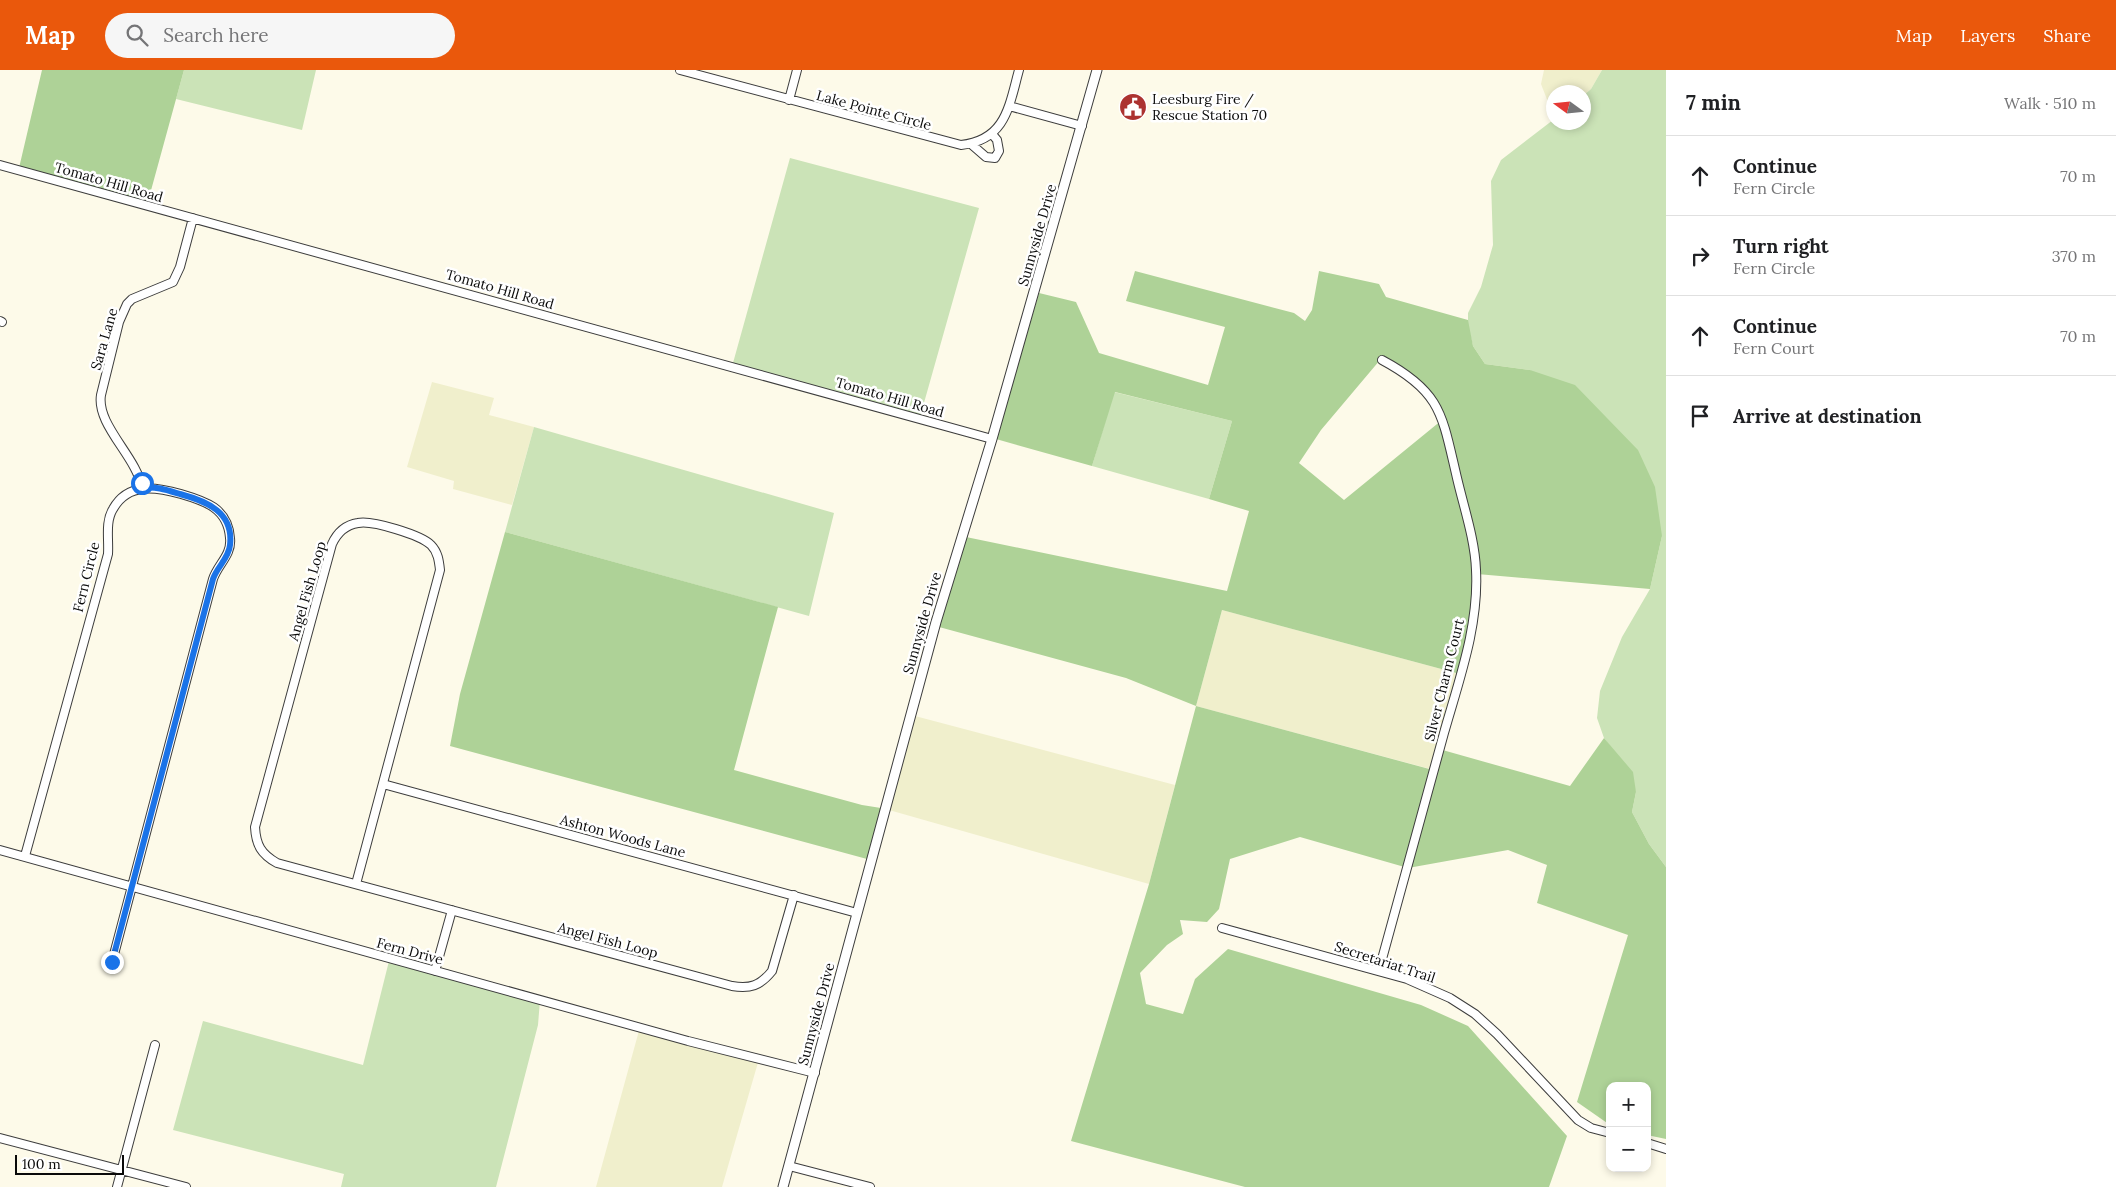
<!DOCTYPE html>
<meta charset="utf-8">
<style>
body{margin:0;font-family:Lora,serif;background:#f6f6f6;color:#202124}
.controls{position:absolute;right:15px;bottom:15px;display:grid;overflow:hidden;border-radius:10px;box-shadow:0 2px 8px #0003}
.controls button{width:45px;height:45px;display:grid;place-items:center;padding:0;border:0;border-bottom:1px solid #e0e0e0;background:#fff;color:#202124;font:25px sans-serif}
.compass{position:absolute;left:1546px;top:15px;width:45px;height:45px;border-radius:50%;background:#fff;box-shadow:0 2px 8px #0003;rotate:285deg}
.scale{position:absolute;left:15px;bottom:12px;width:109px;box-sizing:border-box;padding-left:5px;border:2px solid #0a0a0a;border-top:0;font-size:14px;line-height:18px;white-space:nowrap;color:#0a0a0a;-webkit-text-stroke:4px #fff;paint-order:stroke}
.stop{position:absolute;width:15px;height:15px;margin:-11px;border:4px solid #1a73e8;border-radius:50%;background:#fff}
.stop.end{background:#1a73e8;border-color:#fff;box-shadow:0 1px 5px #0008}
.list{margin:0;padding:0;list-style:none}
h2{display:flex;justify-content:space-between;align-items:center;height:65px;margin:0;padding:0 20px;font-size:21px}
h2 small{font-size:16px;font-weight:400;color:#757577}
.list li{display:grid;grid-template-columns:32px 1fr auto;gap:15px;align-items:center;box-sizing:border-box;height:80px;padding:0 20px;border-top:1px solid #e0e0e0}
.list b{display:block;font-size:19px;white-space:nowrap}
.list p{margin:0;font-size:16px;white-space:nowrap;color:#757577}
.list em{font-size:16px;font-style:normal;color:#757577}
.icon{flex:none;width:28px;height:28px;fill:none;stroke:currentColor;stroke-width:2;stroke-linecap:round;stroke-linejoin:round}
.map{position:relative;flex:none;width:1666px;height:1117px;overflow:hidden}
header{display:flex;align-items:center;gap:30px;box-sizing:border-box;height:70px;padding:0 25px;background:#ea580c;color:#fff}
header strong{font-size:24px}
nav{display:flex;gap:28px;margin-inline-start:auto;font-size:18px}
.search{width:350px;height:45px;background:#f6f6f6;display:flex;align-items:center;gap:12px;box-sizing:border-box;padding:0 18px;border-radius:28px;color:#757577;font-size:19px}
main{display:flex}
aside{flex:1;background:#fff}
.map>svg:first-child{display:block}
.farmland{fill:#f0efcc}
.green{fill:#cbe3b7}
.forest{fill:#aed297;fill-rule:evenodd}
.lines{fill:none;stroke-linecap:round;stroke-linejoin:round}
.minor-casing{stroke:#3d3d3d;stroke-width:10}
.tertiary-casing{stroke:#3d3d3d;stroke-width:11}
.minor{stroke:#fff;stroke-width:8}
.tertiary{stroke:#fff;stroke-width:9}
.route{stroke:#1a73e8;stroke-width:6}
.labels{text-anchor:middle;stroke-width:5;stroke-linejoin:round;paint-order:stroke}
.poi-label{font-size:14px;fill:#0a0a0a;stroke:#fff;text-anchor:start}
.street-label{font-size:14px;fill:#0a0a0a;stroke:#fff}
</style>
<header>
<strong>Map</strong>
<div class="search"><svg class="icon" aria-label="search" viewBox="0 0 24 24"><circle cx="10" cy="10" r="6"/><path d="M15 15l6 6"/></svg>Search here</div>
<nav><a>Map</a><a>Layers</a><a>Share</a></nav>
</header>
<main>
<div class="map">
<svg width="1666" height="1117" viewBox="0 0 1666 1117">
<rect width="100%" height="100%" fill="#fdfae9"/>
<path class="farmland" d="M 1544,0 L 1602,0 L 1591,19 L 1584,25 L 1584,22 L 1554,22 L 1553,45 L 1541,14 Z
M 432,312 L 494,328 L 489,345 L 534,357 L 512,435 L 453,419 L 454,411 L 407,397 Z
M 1222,540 L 1460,604 L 1434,700 L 1196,636 Z
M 915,646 L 1175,715 L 1149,814 L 889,740 Z
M 640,957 L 759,989 L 722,1117 L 596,1117 Z"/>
<path class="green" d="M 184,0 L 316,0 L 302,60 L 176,29 Z
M 1602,0 L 1666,0 L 1666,797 L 1649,774 L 1632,742 L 1636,722 L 1613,680 L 1604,668 L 1597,648 L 1600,621 L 1622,567 L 1650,519 L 1662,466 L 1530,300 L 1485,294 L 1473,276 L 1468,256 L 1468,243 L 1481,217 L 1493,175 L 1491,111 L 1501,90 L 1553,50 L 1554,52 L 1584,52 L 1584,25 L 1591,19 Z
M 790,88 L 979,138 L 920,347 L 733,293 Z
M 1114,322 L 1232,351 L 1209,429 L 1092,396 Z
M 534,357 L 834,443 L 809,546 L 505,462 Z
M 389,891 L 540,930 L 538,955 L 496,1117 L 341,1117 L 344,1104 L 173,1060 L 203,951 L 363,995 Z"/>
<path class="forest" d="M 42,0 L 184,0 L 147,135 L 19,98 Z
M 1135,201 L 1294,243 L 1305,251 L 1312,240 L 1319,201 L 1379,214 L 1386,227 L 1468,250 L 1473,276 L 1485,294 L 1530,300 L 1575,315 L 1638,380 L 1655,417 L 1662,466 L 1650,519 L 1477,504 L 1476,530 L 1460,604 L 1222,540 L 1196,636 L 1433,700 L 1439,679 L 1570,716 L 1604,668 L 1633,702 L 1636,722 L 1632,742 L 1649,774 L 1666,797 L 1666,1069 L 1647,1065 L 1647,1016 L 1610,1016 L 1610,1055 L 1577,1032 L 1628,865 L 1537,833 L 1547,795 L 1508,780 L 1408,798 L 1300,767 L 1230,789 L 1219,839 L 1207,852 L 1180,850 L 1183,864 L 1167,875 L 1140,903 L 1146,934 L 1183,944 L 1195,909 L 1228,879 L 1421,935 L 1468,956 L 1567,1066 L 1549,1117 L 1245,1117 L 1071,1071 L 1149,814 L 1196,636 L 1126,608 L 939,557 L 966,467 L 1227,521 L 1249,441 L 1209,429 L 1232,351 L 1115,322 L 1092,396 L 996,369 L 1039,223 L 1076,232 L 1099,283 L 1208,315 L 1225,257 L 1126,231 ZM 1380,290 L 1427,322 L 1442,350 L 1344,430 L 1299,393 L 1321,360 Z
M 505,462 L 778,537 L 734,700 L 862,735 L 881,738 L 867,789 L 450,676 L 460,624 Z"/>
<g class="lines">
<g class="minor-casing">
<path id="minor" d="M 680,0 L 961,75 C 1006,70 1009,36 1019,0
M 789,30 L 797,0
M 1009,36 L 1082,56
M 971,74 L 986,87 L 995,88 L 999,81 L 997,70 L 992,64
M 0,95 L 992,369
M 0,251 L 2,252
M 142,418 C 137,387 96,355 101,325 L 119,252 L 127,234 L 132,229 L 173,212 L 180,197 L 193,148
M 383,714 L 857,843
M 0,780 L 688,971 L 815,1003
M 25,786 L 108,484 C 109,469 105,452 113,439 C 128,412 156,417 181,424 C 205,431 228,438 230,468 C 232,485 218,494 213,509 L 112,892
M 356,814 L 440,500 C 439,491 438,482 431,475 C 421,465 372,450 358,453 C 345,455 337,463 332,474 L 255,757 C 256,775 261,784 277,793 L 732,916 C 750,919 760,916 772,901 L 794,825
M 1222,858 L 1407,909 L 1450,928 L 1475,944 L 1497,964 L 1578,1050 L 1591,1058 L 1610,1063
M 1379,900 C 1401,821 1423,742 1444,663 C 1459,610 1479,556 1476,500 C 1475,470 1464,438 1457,408 C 1442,345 1442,322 1382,290
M 435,901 L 452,840
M 0,1068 L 186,1117
M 1647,1073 L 1666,1079
M 789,1096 L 870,1117
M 117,1117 L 155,975"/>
</g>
<g class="tertiary-casing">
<path id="tertiary" d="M 783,1117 L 936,552 L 992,369 L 1097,0"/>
</g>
<use href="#minor" class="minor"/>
<use href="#tertiary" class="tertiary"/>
</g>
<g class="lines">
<path class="route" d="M 112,892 L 213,509 C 217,497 229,488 230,475 C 234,442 206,431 180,424 C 167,420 156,416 142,418 L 142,413"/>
</g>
<defs>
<g id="civic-disc" transform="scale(1.4375)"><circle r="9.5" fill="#ac3230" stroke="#fff"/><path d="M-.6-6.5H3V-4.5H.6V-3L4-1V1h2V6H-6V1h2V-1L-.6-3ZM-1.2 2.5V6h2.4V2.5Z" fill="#fff"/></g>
</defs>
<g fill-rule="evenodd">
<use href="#civic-disc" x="1133" y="37"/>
</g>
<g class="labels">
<g class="poi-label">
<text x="1152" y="34">Leesburg Fire /<tspan x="1152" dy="16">Rescue Station 70</tspan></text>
</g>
<g class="street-label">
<text transform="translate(874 40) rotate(15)" y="5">Lake Pointe Circle</text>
<text transform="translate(109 112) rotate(16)" y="5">Tomato Hill Road</text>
<text transform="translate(1037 165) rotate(-74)" y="5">Sunnyside Drive</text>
<text transform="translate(500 219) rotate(16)" y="5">Tomato Hill Road</text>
<text transform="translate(104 269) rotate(-74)" y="5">Sara Lane</text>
<text transform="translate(890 327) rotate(16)" y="5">Tomato Hill Road</text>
<text transform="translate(86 507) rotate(-76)" y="5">Fern Circle</text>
<text transform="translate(307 521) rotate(-74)" y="5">Angel Fish Loop</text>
<text transform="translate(922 553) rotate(-74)" y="5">Sunnyside Drive</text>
<text transform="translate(1444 610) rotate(-76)" y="5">Silver Charm Court</text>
<text transform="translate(623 766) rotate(15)" y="5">Ashton Woods Lane</text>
<text transform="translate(608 870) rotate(15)" y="5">Angel Fish Loop</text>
<text transform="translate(410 881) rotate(15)" y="5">Fern Drive</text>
<text transform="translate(1385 892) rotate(18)" y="5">Secretariat Trail</text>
<text transform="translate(816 944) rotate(-75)" y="5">Sunnyside Drive</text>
</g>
</g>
</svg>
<div class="controls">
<button>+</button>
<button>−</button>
</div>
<svg class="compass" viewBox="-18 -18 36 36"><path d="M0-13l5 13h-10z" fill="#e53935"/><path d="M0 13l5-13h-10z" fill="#757577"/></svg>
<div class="scale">100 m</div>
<div class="stop" style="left:142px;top:413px"></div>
<div class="stop end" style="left:112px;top:892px"></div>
</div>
<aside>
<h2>7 min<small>Walk · 510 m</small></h2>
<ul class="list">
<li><svg class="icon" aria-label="ahead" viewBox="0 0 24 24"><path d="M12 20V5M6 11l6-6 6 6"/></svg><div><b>Continue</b><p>Fern Circle</p></div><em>70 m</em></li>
<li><svg class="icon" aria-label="right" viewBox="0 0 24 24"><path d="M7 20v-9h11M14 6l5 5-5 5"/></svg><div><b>Turn right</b><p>Fern Circle</p></div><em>370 m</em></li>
<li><svg class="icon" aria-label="ahead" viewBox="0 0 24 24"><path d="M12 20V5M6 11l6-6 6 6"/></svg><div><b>Continue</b><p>Fern Court</p></div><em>70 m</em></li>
<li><svg class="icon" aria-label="arrive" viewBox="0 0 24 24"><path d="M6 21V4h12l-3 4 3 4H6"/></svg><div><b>Arrive at destination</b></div></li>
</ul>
</aside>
</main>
